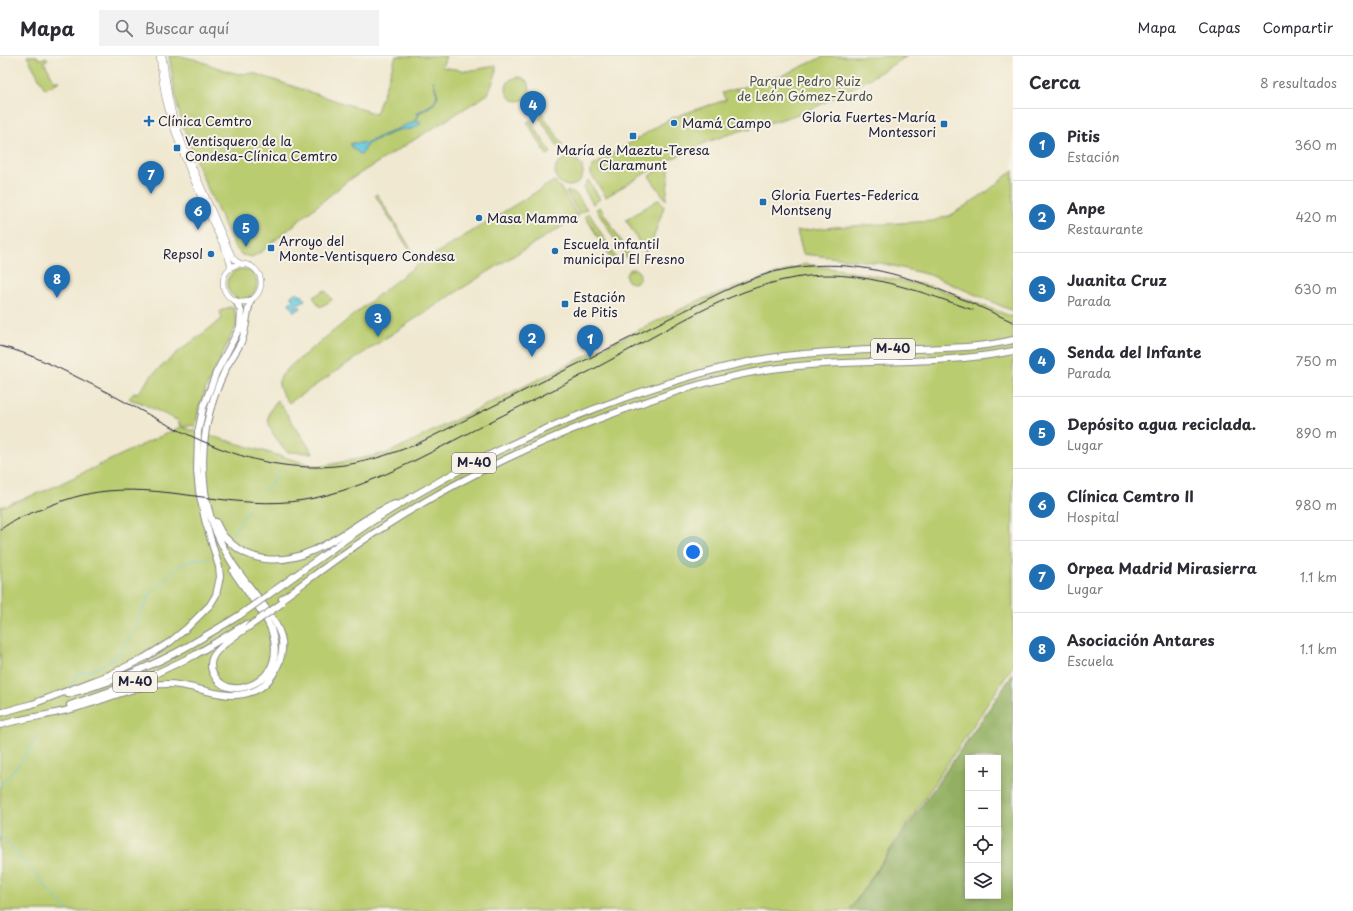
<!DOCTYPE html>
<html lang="es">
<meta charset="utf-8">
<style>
body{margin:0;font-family:"Playpen Sans",sans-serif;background:#f2f2f3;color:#2b2b33}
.controls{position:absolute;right:12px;bottom:12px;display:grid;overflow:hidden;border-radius:0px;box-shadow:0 2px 6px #0003}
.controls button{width:36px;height:36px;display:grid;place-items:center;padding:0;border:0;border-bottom:1px solid #e1e1e2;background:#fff;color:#2b2b33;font:20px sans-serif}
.you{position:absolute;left:693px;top:496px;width:14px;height:14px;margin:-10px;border:3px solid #fff;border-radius:50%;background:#1a73e8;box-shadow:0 0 0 6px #1a73e833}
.badge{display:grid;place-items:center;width:26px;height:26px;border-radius:50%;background:#1f6fb2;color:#fff;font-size:13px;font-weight:700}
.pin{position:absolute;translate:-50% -33px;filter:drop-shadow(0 1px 2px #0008)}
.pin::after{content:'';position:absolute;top:21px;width:14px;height:12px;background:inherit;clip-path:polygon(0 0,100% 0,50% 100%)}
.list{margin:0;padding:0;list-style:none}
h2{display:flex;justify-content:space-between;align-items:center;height:52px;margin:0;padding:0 16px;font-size:17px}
h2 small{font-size:13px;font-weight:400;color:#7c7c81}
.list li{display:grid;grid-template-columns:26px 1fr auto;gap:12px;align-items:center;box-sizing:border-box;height:72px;padding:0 16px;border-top:1px solid #e1e1e2}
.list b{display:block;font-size:15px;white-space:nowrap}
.list p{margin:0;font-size:13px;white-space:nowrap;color:#7c7c81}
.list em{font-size:13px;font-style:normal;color:#7c7c81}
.icon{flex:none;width:22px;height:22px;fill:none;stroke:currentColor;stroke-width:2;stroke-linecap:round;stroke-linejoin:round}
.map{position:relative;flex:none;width:1013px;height:855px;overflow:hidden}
header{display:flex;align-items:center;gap:24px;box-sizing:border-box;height:56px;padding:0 20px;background:#fff;border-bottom:1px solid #e1e1e2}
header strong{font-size:19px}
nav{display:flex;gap:22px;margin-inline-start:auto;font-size:14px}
.search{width:280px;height:36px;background:#f2f2f3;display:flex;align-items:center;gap:10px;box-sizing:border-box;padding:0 14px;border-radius:0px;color:#7c7c81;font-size:15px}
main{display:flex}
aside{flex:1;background:#fff}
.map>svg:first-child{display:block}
.green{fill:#bacc6f;stroke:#6e7755}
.forest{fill:#93b062;stroke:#5a694e;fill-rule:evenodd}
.water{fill:#61c8dd;stroke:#42758c}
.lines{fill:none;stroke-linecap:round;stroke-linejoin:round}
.stream{stroke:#61c8dd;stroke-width:1}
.secondary-casing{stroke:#898586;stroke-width:6}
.motorway-casing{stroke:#898586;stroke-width:8}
.secondary{stroke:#fff;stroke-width:5}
.motorway{stroke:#fff;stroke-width:6}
.rail{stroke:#22223b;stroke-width:1}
.motorway-bridge-casing{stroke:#898586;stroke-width:8;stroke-linecap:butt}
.motorway-bridge{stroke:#fff;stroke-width:6}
.poi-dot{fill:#1f6fb2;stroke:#f7f3e8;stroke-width:1.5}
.labels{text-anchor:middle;stroke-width:4;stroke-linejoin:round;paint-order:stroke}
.shield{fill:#f7f3e8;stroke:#62616f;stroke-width:1}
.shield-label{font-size:12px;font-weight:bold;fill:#22223b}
.park-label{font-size:13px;fill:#50554b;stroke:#f7f3e8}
.poi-label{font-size:13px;fill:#22223b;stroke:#f7f3e8;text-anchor:start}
</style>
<header>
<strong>Mapa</strong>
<div class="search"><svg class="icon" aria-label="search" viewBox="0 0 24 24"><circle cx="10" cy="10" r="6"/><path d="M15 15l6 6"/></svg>Buscar aquí</div>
<nav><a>Mapa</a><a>Capas</a><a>Compartir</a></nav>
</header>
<main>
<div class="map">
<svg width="1013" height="855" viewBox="0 0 1013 855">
<rect width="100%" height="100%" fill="#f7f3e8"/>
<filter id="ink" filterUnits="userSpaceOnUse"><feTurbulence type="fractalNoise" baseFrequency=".025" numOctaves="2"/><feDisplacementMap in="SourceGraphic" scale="8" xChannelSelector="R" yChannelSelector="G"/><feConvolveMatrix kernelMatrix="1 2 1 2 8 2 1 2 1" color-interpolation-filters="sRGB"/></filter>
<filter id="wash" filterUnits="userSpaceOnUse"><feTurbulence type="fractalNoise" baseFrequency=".012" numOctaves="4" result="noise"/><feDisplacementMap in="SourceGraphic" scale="16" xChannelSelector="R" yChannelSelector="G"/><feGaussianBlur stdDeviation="0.9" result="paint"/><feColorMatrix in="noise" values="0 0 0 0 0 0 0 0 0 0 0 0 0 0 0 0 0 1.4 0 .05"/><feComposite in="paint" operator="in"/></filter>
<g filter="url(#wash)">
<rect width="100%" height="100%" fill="#f0e8d0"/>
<path class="green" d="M 27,0 L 37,0 L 39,3 L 42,3 L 46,1 L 48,3 L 44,6 L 55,26 L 59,24 L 60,25 L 45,33 Z
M 169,0 L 180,0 L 194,3 L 227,15 L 239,18 L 253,17 L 376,58 L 396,0 L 446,0 L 442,11 L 467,15 L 496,10 L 496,18 L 488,38 L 346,126 L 261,196 L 252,201 L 242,199 L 234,190 C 216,149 195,109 182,66 C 175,45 173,22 169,0 Z
M 825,0 L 907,0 C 879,17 850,35 820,49 C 784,66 746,71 710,85 C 673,100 640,120 606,141 L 591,118 L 591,114 L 593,110 L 661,68 L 672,62 L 697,53 L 726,44 L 722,37 L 781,20 Z
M506 33a12 12 0 1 1 24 0a12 12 0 1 1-24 0Z
M 541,56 L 563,89 L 559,92 L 538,59 Z
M 530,64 L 551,97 L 547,99 L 527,66 Z
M555 116a14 14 0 1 1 28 0a14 14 0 1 1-28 0Z
M 669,108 L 669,119 L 666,144 L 649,120 Z
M 1013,114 L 1013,255 L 930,219 L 881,207 L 803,198 L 797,175 L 835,171 L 933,165 L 951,159 L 988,135 Z
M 588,124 L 600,143 L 593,148 L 585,135 L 584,132 Z
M 554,125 L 560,131 L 578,161 C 479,219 384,283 289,347 C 273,326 277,323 294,307 L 387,232 L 417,209 Z
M 570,135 L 577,139 L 587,153 L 579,158 L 566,136 Z
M 377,138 L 415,199 L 413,200 L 375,139 Z
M 659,143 L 664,151 L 653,183 L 645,196 L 626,164 Z
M 600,151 L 630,200 L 626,202 L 596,153 Z
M 589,157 L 619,207 L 615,209 L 585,160 Z
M 806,208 L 931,230 L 1013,261 L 1013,610 L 849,855 L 0,855 L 0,451 L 47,434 L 180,371 L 318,411 L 388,397 L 700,244 Z
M626 220a7 7 0 1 1 14 0a7 7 0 1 1-14 0Z
M227 228a15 15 0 1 1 30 0a15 15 0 1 1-30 0Z
M 325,234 L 332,244 L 320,251 L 313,241 Z
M 230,251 L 234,253 L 237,268 L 206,332 L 199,352 L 195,372 L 193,369 L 185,371 L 179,369 L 179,365 L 139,346 L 131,344 L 129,342 L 134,337 L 139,336 L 152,319 L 178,296 L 222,263 L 220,255 Z
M 277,344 L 282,351 L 313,397 L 287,396 C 278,384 264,371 270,356 C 271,352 275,348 277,344 Z"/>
<path class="forest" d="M 1013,618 L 1013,855 L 849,855 ZM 968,702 L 998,702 L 998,840 L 968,840 Z"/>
<path class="water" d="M 433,24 L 438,40 L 434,48 L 418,58 L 418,62 L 415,66 L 420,65 L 421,68 L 412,73 L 398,74 L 367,88 L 363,97 L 360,98 L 351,91 L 351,87 L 365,87 L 413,66 L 417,61 L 417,57 L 434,47 L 437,39 Z
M 296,236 L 300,238 L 299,241 L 302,239 L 305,244 L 295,250 L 295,251 L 301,251 L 300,253 L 294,256 L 289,247 L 294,244 L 291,242 L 291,240 Z"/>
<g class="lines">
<path class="stream" d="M 263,435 L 270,429 L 279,415
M 232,478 L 249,453
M 69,631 L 78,618 L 97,612 L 116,601 L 135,573 L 149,539 L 181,508 L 196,503 L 210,503
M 0,729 L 4,726 L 26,699 L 40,676
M 0,779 L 68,855"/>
</g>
</g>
<g filter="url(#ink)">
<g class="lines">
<g class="secondary-casing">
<path id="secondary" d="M 159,0 C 161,14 162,28 165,42 C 178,96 204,148 227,198 L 230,208 L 230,213
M 163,0 L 169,40 L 173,59 L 185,93 L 232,200 L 235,204 L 243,209
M223 227a19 19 0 1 1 38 0a19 19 0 1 1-38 0Z"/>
</g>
<g class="motorway-casing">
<path id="motorway" d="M 216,466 C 218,470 220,475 223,479 C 225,482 229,485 232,488 C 255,508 285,507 312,495 C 334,486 353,471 373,459 C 380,455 387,451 395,448
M 233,515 C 240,525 247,535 254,545 C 261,555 269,565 272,576 C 275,586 276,597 273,606 C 266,630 227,644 214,619 C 210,613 210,605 214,599 C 222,588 236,579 247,572
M 275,534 C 309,510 342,485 376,463 C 454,413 537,373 624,342 C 672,325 720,310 770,302 C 817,295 866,294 914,293 C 947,292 981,292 1013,284
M 282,543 C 315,519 347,494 382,472 C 459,422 544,382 631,351 C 677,334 724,320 772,313 C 852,301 934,311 1013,295
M 68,638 C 110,627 153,610 190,589 C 207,579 224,569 240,559
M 30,649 L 109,619 L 144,602 L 170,586 L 187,572 L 210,549 L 216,539 L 220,521 L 219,511 L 205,464 L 199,435 L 197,415 L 198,376 L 203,352 L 216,317 L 240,271 L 241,255 L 236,245
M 70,649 L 142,624 L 195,599 L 246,568
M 0,657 L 32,648
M 16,665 C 38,660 61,657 82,650 C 110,642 138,628 167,628 C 197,628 225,647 254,635 C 264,631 273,621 277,611 C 281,604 283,593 282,585 C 278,560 244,527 231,505 C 218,484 208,460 205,435 C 199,390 207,351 227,310 C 232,301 238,293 242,284 C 247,271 246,257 251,244
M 0,669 L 19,664"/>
</g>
<use href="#secondary" class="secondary"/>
<use href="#motorway" class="motorway"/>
<path class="rail" d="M 0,290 C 34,298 64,315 95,330 C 178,373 252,424 351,408 C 374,404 396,396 417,388 L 722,236 C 739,228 756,221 773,216 C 863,194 934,230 1013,266
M 0,474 C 12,464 28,458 42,453 C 62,444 85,437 107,435 C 173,429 237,455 304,444 C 369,433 428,397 486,368 C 532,344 579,322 625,296 C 687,263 749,222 822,219 C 874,218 925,237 973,254"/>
<g class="motorway-bridge-casing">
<path id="motorway-bridge" d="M 240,559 L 275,534
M 247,572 L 282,547"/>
</g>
<use href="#motorway-bridge" class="motorway-bridge"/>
</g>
</g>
<g class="poi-dot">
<path d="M147 59h4v4h4v4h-4v4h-4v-4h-4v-4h4z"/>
<circle cx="674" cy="67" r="4"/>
<rect x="940" y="64" width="8" height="8" rx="2"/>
<rect x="629" y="76" width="8" height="8" rx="2"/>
<rect x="173" y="88" width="8" height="8" rx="2"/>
<rect x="759" y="142" width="8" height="8" rx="2"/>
<circle cx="479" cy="162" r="4"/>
<rect x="267" y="188" width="8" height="8" rx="2"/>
<circle cx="555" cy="195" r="4"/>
<circle cx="211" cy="198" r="4"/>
<rect x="561" y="244" width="8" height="8" rx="2"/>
</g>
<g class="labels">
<g class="shield">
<rect x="871" y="283" width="44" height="20" rx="3"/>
<rect x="452" y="397" width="44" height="20" rx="3"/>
<rect x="113" y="616" width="44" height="20" rx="3"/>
</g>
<g class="shield-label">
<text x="893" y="297">M-40</text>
<text x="474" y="411">M-40</text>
<text x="135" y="630">M-40</text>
</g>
<g class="park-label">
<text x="805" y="30">Parque Pedro Ruiz<tspan x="805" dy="15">de León Gómez-Zurdo</tspan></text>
</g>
<g class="poi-label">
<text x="936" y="66" text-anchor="end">Gloria Fuertes-María<tspan x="936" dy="15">Montessori</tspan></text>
<text x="158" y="70">Clínica Cemtro</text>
<text x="682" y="72">Mamá Campo</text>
<text x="185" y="90">Ventisquero de la<tspan x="185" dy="15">Condesa-Clínica Cemtro</tspan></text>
<text x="633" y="99" text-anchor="middle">María de Maeztu-Teresa<tspan x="633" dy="15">Claramunt</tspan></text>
<text x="771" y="144">Gloria Fuertes-Federica<tspan x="771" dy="15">Montseny</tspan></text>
<text x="487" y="167">Masa Mamma</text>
<text x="279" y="190">Arroyo del<tspan x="279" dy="15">Monte-Ventisquero Condesa</tspan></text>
<text x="563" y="193">Escuela infantil<tspan x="563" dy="15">municipal El Fresno</tspan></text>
<text x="203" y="203" text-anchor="end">Repsol</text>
<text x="573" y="246">Estación<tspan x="573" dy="15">de Pitis</tspan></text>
</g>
</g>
</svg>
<div class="controls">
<button>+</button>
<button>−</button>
<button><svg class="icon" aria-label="locate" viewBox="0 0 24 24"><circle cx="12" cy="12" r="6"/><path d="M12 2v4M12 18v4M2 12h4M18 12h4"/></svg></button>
<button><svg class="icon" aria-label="layers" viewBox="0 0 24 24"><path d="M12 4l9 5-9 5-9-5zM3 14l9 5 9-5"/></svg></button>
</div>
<div class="you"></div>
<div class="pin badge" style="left:590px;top:302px">1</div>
<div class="pin badge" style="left:532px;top:301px">2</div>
<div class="pin badge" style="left:378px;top:281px">3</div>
<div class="pin badge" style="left:533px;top:68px">4</div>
<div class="pin badge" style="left:246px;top:191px">5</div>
<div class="pin badge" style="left:198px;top:174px">6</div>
<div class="pin badge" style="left:151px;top:138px">7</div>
<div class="pin badge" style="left:57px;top:242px">8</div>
</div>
<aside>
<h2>Cerca<small>8 resultados</small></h2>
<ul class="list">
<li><span class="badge">1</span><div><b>Pitis</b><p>Estación</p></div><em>360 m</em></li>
<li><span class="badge">2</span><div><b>Anpe</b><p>Restaurante</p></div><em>420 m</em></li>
<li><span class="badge">3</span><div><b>Juanita Cruz</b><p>Parada</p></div><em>630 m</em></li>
<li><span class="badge">4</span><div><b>Senda del Infante</b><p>Parada</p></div><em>750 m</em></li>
<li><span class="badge">5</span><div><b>Depósito agua reciclada.</b><p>Lugar</p></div><em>890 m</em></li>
<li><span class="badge">6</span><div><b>Clínica Cemtro II</b><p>Hospital</p></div><em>980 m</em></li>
<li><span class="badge">7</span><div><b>Orpea Madrid Mirasierra</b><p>Lugar</p></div><em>1.1 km</em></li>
<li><span class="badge">8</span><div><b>Asociación Antares</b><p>Escuela</p></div><em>1.1 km</em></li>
</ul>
</aside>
</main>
